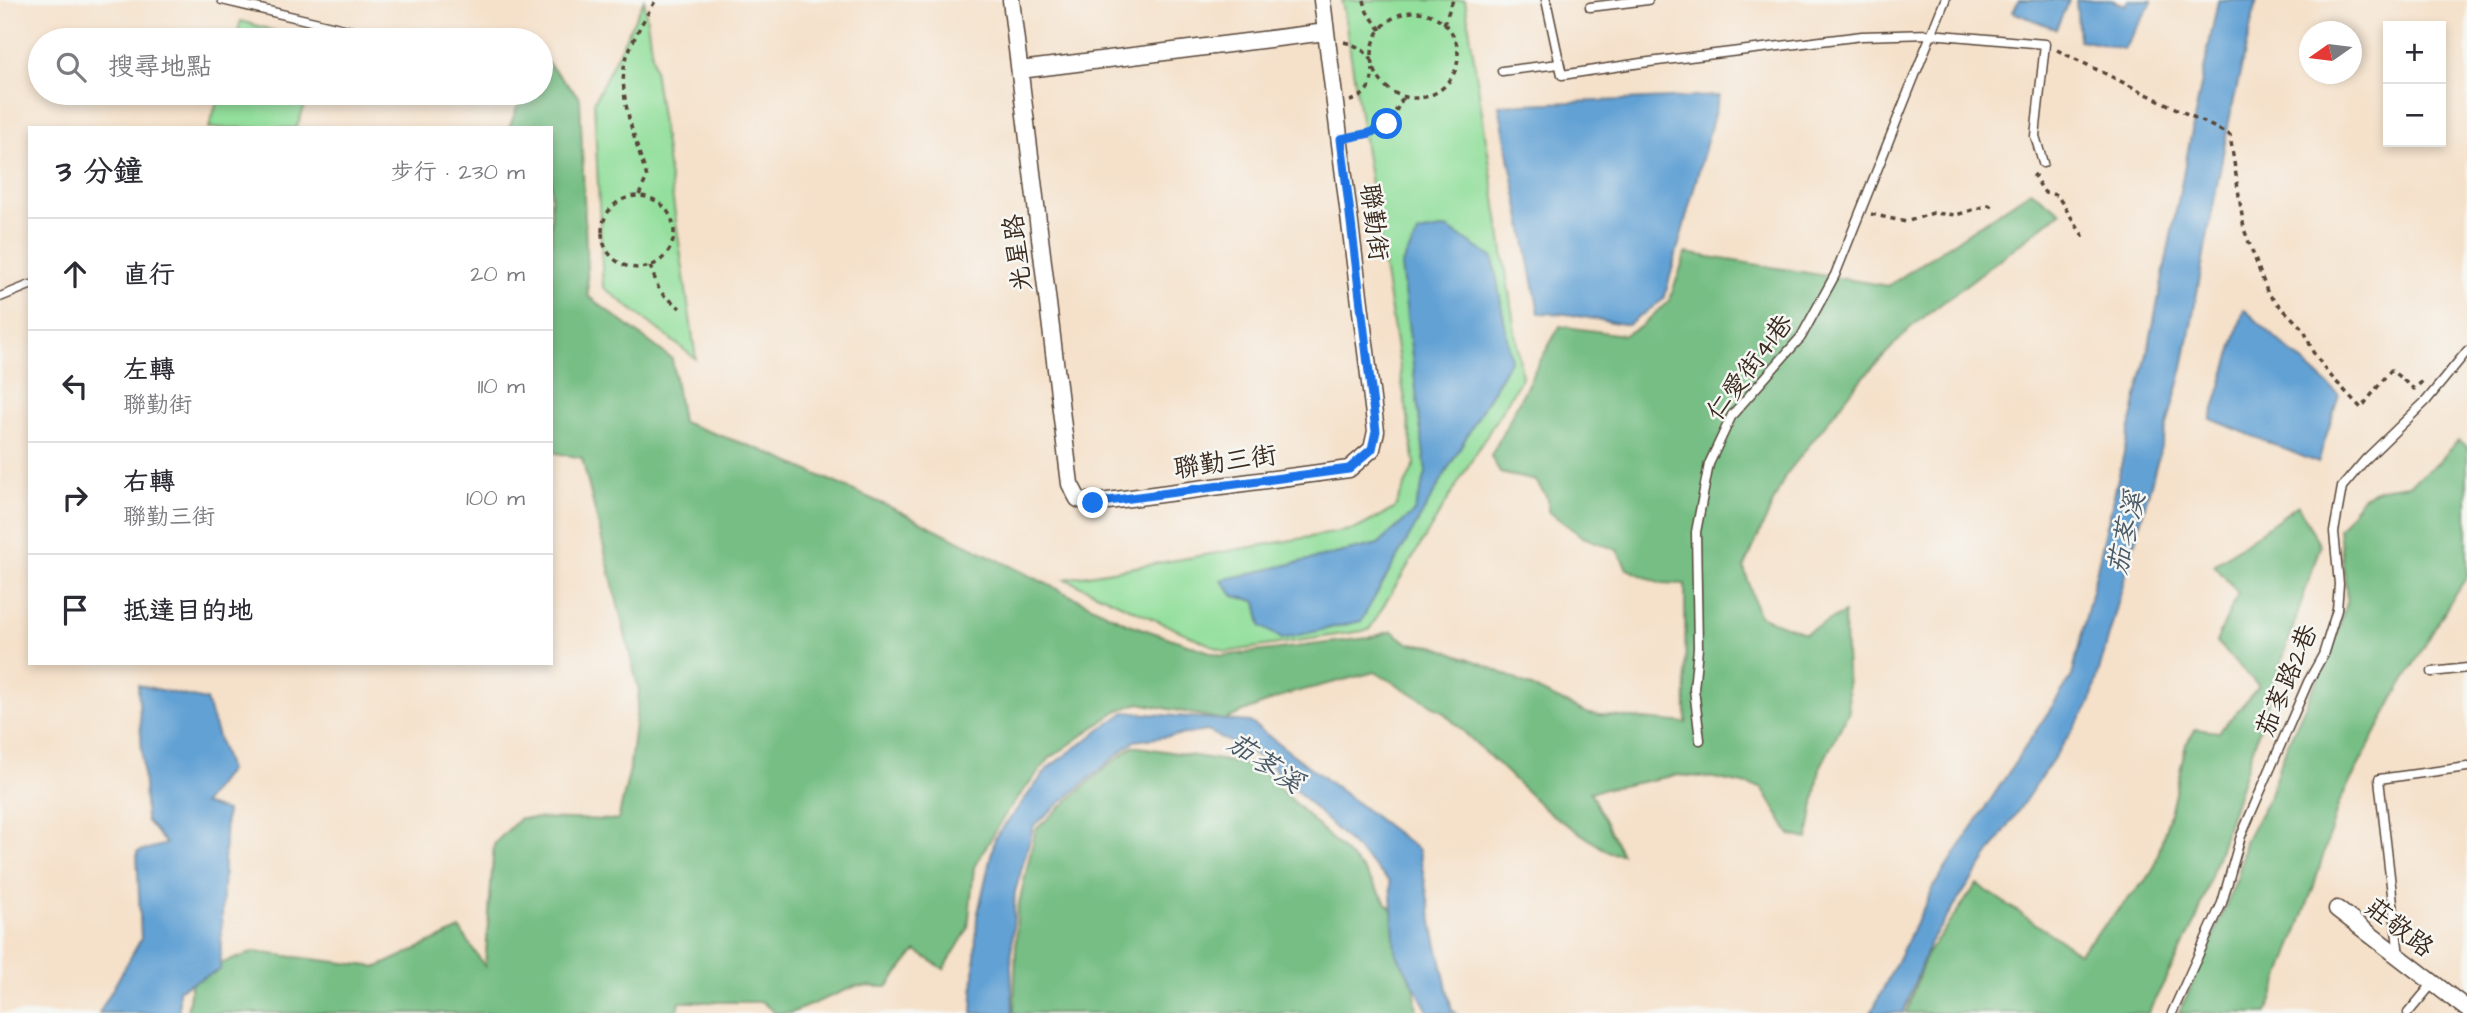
<!DOCTYPE html>
<html lang="zh-TW">
<meta charset="utf-8">
<style>
body{margin:0;font-family:"Architects Daughter","LXGW WenKai TC",sans-serif;background:#f2f2f3;color:#2b2b33}
.controls{position:absolute;right:21px;top:21px;display:grid;overflow:hidden;border-radius:0px;box-shadow:0 4px 10px #0003}
.controls button{width:63px;height:63px;display:grid;place-items:center;padding:0;border:0;border-bottom:2px solid #e1e1e2;background:#fff;color:#2b2b33;font:35px sans-serif}
.compass{position:absolute;left:2299px;top:21px;width:63px;height:63px;border-radius:50%;background:#fff;box-shadow:0 4px 10px #0003;rotate:256deg}
.stop{position:absolute;width:21px;height:21px;margin:-16px;border:5px solid #1a73e8;border-radius:50%;background:#fff}
.stop.end{background:#1a73e8;border-color:#fff;box-shadow:0 2px 7px #0008}
.list{margin:0;padding:0;list-style:none}
h2{display:flex;justify-content:space-between;align-items:center;height:91px;margin:0;padding:0 28px;font-size:30px}
h2 small{font-size:23px;font-weight:400;color:#7c7c81}
.list li{display:grid;grid-template-columns:46px 1fr auto;gap:21px;align-items:center;box-sizing:border-box;height:112px;padding:0 28px;border-top:2px solid #e1e1e2}
.list b{display:block;font-size:26px;white-space:nowrap}
.list p{margin:0;font-size:23px;white-space:nowrap;color:#7c7c81}
.list em{font-size:23px;font-style:normal;color:#7c7c81}
.icon{flex:none;width:38px;height:38px;fill:none;stroke:currentColor;stroke-width:2;stroke-linecap:round;stroke-linejoin:round}
.map{position:relative;flex:none;width:2467px;height:1013px;overflow:hidden}
.search{position:absolute;background:#fff;box-shadow:0 4px 10px #0003;left:28px;top:28px;width:525px;height:77px;display:flex;align-items:center;gap:18px;box-sizing:border-box;padding:0 24px;border-radius:38px;color:#7c7c81;font-size:26px}
.panel{position:absolute;background:#fff;box-shadow:0 4px 10px #0003;left:28px;top:126px;width:525px;height:539px;border-radius:0px}
.map>svg:first-child{display:block}
.green{fill:#93df9c;stroke:#67845d;stroke-width:2}
.forest{fill:#76be84;stroke:#587451;stroke-width:2}
.water{fill:#62a1d4;stroke:#4e6679;stroke-width:2}
.lines{fill:none;stroke-linecap:round;stroke-linejoin:round}
.lane-casing{stroke:#574538;stroke-width:11}
.street-casing{stroke:#574538;stroke-width:19}
.path{stroke:#574538;stroke-width:3.5;stroke-dasharray:5 5;stroke-linecap:butt}
.lane{stroke:#fff;stroke-width:8}
.street{stroke:#fff;stroke-width:16}
.route{stroke:#1a73e8;stroke-width:9}
.labels{text-anchor:middle;stroke-width:5;stroke-linejoin:round;paint-order:stroke}
.street-label{font-size:26px;fill:#3b2a1e;stroke:#f6f6f2}
.water-label{font-size:28px;font-style:italic;fill:#4b5a67;stroke:#f6f6f2}
</style>
<div class="map">
<svg width="2467" height="1013" viewBox="0 0 2467 1013">
<rect width="100%" height="100%" fill="#f6f6f2"/>
<filter id="ink" filterUnits="userSpaceOnUse"><feTurbulence type="fractalNoise" baseFrequency=".0143" numOctaves="2"/><feDisplacementMap in="SourceGraphic" scale="14" xChannelSelector="R" yChannelSelector="G"/><feConvolveMatrix kernelMatrix="1 2 1 2 8 2 1 2 1" color-interpolation-filters="sRGB"/></filter>
<filter id="wash" filterUnits="userSpaceOnUse"><feTurbulence type="fractalNoise" baseFrequency=".00686" numOctaves="4" result="noise"/><feDisplacementMap in="SourceGraphic" scale="28" xChannelSelector="R" yChannelSelector="G"/><feGaussianBlur stdDeviation="1.57" result="paint"/><feColorMatrix in="noise" values="0 0 0 0 0 0 0 0 0 0 0 0 0 0 0 0 0 1.4 0 .05"/><feComposite in="paint" operator="in"/></filter>
<g filter="url(#wash)">
<rect width="100%" height="100%" fill="#f5e1ca"/>
<path class="green" d="M 644,0 L 696,359 L 603,287 L 594,102 Z
M 1342,0 L 1465,0 L 1522,377 L 1369,630 L 1226,652 L 1065,579 L 1356,529 L 1394,509 L 1415,464 Z
M 241,21 L 305,40 L 235,40 Z
M 220,93 L 310,93 L 296,128 L 209,128 Z"/>
<path class="forest" d="M 541,56 L 580,98 L 588,296 L 672,359 L 682,422 L 764,451 L 901,512 L 1126,623 L 1222,656 L 1368,638 L 1392,631 L 1408,643 L 1434,646 L 1483,664 L 1589,714 L 1686,723 L 1685,584 L 1659,583 L 1627,569 L 1617,550 L 1583,537 L 1548,511 L 1548,499 L 1536,481 L 1500,473 L 1491,456 L 1536,368 L 1560,326 L 1624,335 L 1640,327 L 1669,301 L 1686,253 L 1888,286 L 2031,191 L 2061,212 L 1911,327 L 1858,383 L 1785,476 L 1744,568 L 1759,616 L 1805,633 L 1844,613 L 1849,711 L 1820,768 L 1808,839 L 1790,835 L 1762,788 L 1714,778 L 1677,775 L 1590,792 L 1622,854 L 1610,853 L 1548,812 L 1442,711 L 1375,672 L 1288,694 L 1224,720 L 1139,703 L 1117,711 L 1049,759 L 1008,810 L 974,867 L 968,929 L 944,969 L 916,951 L 887,987 L 856,986 L 791,1013 L 775,1013 L 762,1002 L 680,1002 L 677,1013 L 187,1013 L 193,973 L 254,952 L 378,967 L 460,929 L 485,967 L 494,844 L 520,818 L 618,820 L 629,773 L 639,691 L 582,458 L 551,452 L 551,128 L 509,128 L 523,93 L 541,93 Z
M 2458,440 L 2467,447 L 2467,577 L 2453,597 L 2394,698 L 2339,803 L 2314,886 L 2267,1013 L 2179,1013 L 2208,949 L 2238,876 L 2245,841 L 2269,797 L 2287,745 L 2336,640 L 2347,598 L 2339,529 L 2363,497 L 2380,489 L 2408,485 L 2438,463 Z
M 2298,505 L 2320,546 L 2196,921 L 2148,1013 L 1906,1013 L 1926,955 L 1977,884 L 2079,953 L 2153,872 L 2173,802 L 2186,744 L 2196,729 L 2219,732 L 2259,686 L 2216,642 L 2238,593 L 2214,565 Z
M 1133,746 L 1257,766 L 1364,871 L 1409,934 L 1417,1013 L 1014,1013 L 1017,912 L 1036,829 L 1097,775 Z"/>
<path class="water" d="M 2019,0 L 2069,0 L 2056,29 L 2013,12 Z
M 2076,0 L 2111,0 L 2125,5 L 2128,0 L 2152,0 L 2152,2 L 2124,49 L 2079,40 Z
M 2218,0 L 2257,0 L 2229,121 L 2183,368 L 2090,704 L 1930,942 L 1903,1013 L 1871,1013 L 1936,883 L 2072,676 L 2150,341 Z
M 1719,96 L 1664,299 L 1628,325 L 1566,314 L 1539,313 L 1499,105 Z
M 1447,228 L 1493,258 L 1511,359 L 1361,621 L 1282,639 L 1261,626 L 1256,601 L 1234,596 L 1221,580 L 1378,544 L 1414,512 L 1426,473 L 1401,266 L 1418,233 Z
M 2244,309 L 2339,395 L 2318,463 L 2211,419 Z
M 138,685 L 206,700 L 229,770 L 203,804 L 226,811 L 220,970 L 179,989 L 179,1013 L 99,1013 L 141,939 L 137,852 L 166,844 L 146,820 Z
M 1125,712 L 1250,722 L 1419,850 L 1434,932 L 1452,1010 L 1456,1013 L 1429,1013 L 1395,951 L 1390,882 L 1265,760 L 1208,731 L 1134,741 L 1034,825 L 1015,892 L 1011,965 L 1013,1013 L 972,1013 L 977,917 L 995,838 L 1049,767 Z"/>
</g>
<g filter="url(#ink)">
<g class="lines">
<g class="lane-casing">
<path id="lane" d="M 222,0 L 390,40
M 1546,0 L 1562,75 L 1641,63 L 1862,36 L 1930,34 L 2045,44 L 2035,136 L 2043,163
M 1590,7 L 1648,0
M 1502,71 L 1559,64
M 0,297 L 30,285
M 2432,672 L 2467,668
M 1700,740 L 1694,689 L 1698,648 L 1696,532 L 1709,464 L 1732,415 L 1801,337 L 1835,275 L 1945,0
M 2399,956 L 2379,779 L 2467,767
M 2172,1013 L 2222,903 L 2241,836 L 2308,682 L 2323,655 L 2337,610 L 2339,584 L 2334,532 L 2342,487 L 2365,460 L 2426,401 L 2467,351
M 2408,1013 L 2433,983"/>
</g>
<g class="street-casing">
<path id="street" d="M 1011,0 L 1070,484 L 1078,499 L 1093,503 L 1349,469 L 1372,449 L 1376,431 L 1322,0
M 1020,70 L 1326,32
M 2337,909 L 2467,1009"/>
</g>
<path class="path" d="M 1364,0 L 1367,12 L 1381,30
M1372 55a43 43 0 1 1 86 0a43 43 0 1 1-86 0Z
M 1444,24 L 1453,0
M 1344,42 C 1357,45 1364,50 1372,60
M 2057,50 L 2230,135 L 2244,229 L 2268,294 L 2304,330 L 2313,352 L 2328,373 L 2361,408 L 2391,370 L 2414,389 L 2425,379
M 1350,101 C 1366,97 1373,84 1373,68
M 1354,137 C 1379,131 1393,121 1403,97
M 2036,174 L 2034,176 L 2045,193 L 2057,195 L 2085,239
M 639,195 L 647,177 C 637,145 616,92 626,59 C 633,38 644,19 656,0
M602 232a36 36 0 1 1 72 0a36 36 0 1 1-72 0Z
M 1871,214 L 1906,222 L 1933,213 L 1956,215 L 1989,205 L 1995,210
M 650,266 L 660,292 L 680,308"/>
<use href="#lane" class="lane"/>
<use href="#street" class="street"/>
</g>
</g>
<g class="lines" filter="url(#ink)">
<path class="route" d="M 1093,503 L 1349,469 L 1372,449 L 1376,431 L 1341,139 L 1370,133 L 1387,124"/>
</g>
<g class="labels">
<g class="street-label">
<text transform="translate(1375 222) rotate(83)" y="9">聯勤街</text>
<text transform="translate(1017 253) rotate(-97)" y="9">光星路</text>
<text transform="translate(1749 367) rotate(-53)" y="9">仁愛街41巷</text>
<text transform="translate(1225 461) rotate(-8)" y="9">聯勤三街</text>
<text transform="translate(2286 680) rotate(-67)" y="9">茄苳路2巷</text>
<text transform="translate(2400 927) rotate(38)" y="9">莊敬路</text>
</g>
<g class="water-label">
<text transform="translate(2125 533) rotate(-77)" y="10">茄苳溪</text>
<text transform="translate(1266 762) rotate(34)" y="10">茄苳溪</text>
</g>
</g>
</svg>
<div class="controls">
<button>+</button>
<button>−</button>
</div>
<svg class="compass" viewBox="-18 -18 36 36"><path d="M0-13l5 13h-10z" fill="#e53935"/><path d="M0 13l5-13h-10z" fill="#7c7c81"/></svg>
<div class="stop" style="left:1387px;top:124px"></div>
<div class="stop end" style="left:1093px;top:503px"></div>
<div class="search"><svg class="icon" aria-label="search" viewBox="0 0 24 24"><circle cx="10" cy="10" r="6"/><path d="M15 15l6 6"/></svg>搜尋地點</div>
<section class="panel">
<h2>3 分鐘<small>步行 · 230 m</small></h2>
<ul class="list">
<li><svg class="icon" aria-label="ahead" viewBox="0 0 24 24"><path d="M12 20V5M6 11l6-6 6 6"/></svg><div><b>直行</b></div><em>20 m</em></li>
<li><svg class="icon" aria-label="left" viewBox="0 0 24 24"><path d="M17 20v-9H6M10 6l-5 5 5 5"/></svg><div><b>左轉</b><p>聯勤街</p></div><em>110 m</em></li>
<li><svg class="icon" aria-label="right" viewBox="0 0 24 24"><path d="M7 20v-9h11M14 6l5 5-5 5"/></svg><div><b>右轉</b><p>聯勤三街</p></div><em>100 m</em></li>
<li><svg class="icon" aria-label="arrive" viewBox="0 0 24 24"><path d="M6 21V4h12l-3 4 3 4H6"/></svg><div><b>抵達目的地</b></div></li>
</ul>
</section>
</div>
